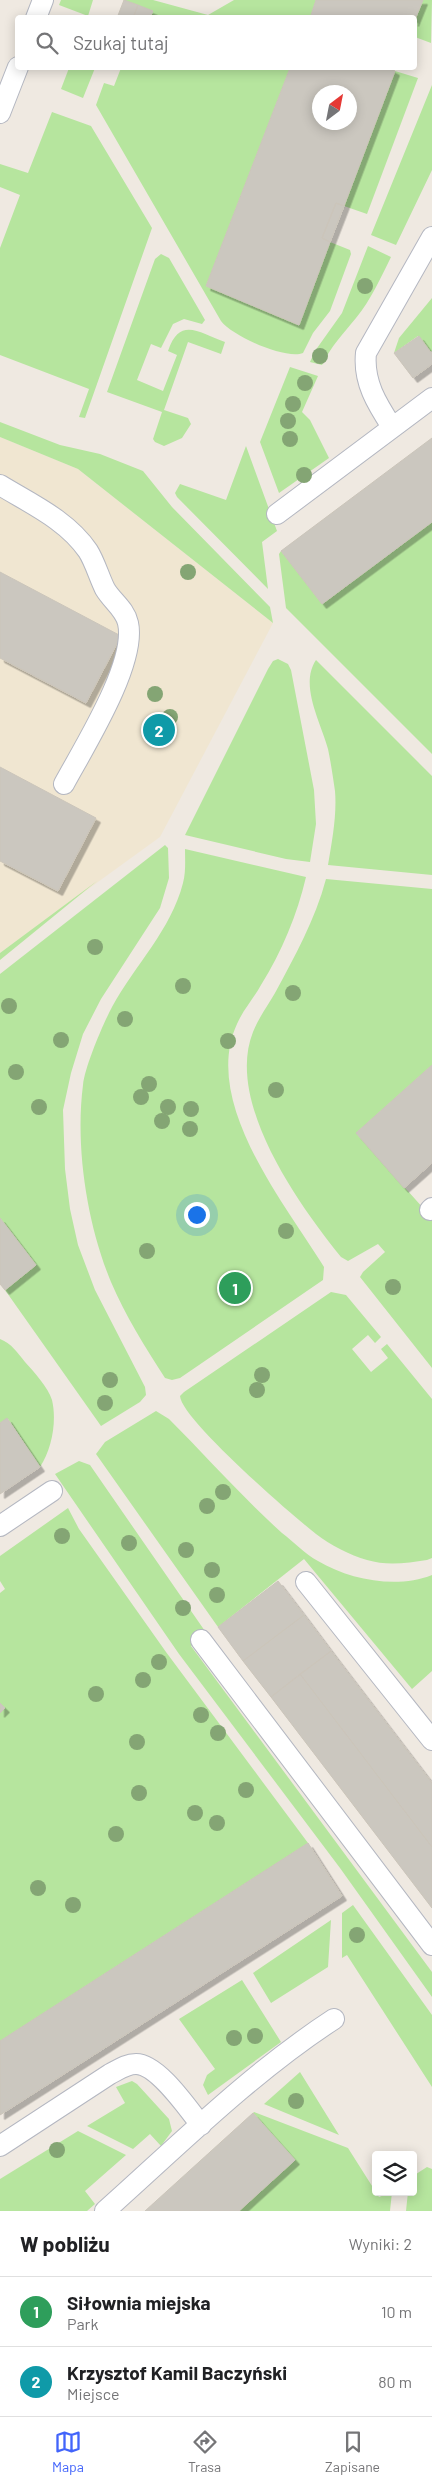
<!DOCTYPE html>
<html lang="pl">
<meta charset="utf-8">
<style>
body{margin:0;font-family:Barlow,sans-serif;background:#f2f2f2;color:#202124}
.controls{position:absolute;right:15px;bottom:15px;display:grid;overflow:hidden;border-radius:5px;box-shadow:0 2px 12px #0003}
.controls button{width:45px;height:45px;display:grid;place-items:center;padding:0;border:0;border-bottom:1px solid #e0e0e0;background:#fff;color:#202124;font:25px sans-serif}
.compass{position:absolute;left:312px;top:85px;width:45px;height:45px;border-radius:50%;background:#fff;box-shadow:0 2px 12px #0003;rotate:32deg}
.you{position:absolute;left:196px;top:1214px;width:18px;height:18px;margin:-12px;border:4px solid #fff;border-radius:50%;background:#1a73e8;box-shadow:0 0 0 8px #1a73e833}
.badge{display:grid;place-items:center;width:32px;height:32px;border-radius:50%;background:#4264fb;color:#fff;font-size:16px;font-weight:700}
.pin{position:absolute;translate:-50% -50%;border:2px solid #fff;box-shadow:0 1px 5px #0006}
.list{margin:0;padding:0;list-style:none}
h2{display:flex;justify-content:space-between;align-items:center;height:65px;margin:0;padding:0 20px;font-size:21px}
h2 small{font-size:16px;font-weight:400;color:#757577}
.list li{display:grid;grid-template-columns:32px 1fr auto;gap:15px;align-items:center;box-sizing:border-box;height:70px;padding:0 20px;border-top:1px solid #e0e0e0}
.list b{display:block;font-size:19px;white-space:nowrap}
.list p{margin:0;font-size:16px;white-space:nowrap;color:#757577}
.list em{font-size:16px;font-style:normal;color:#757577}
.icon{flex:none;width:28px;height:28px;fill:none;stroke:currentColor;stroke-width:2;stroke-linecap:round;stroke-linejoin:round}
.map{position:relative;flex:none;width:432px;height:2211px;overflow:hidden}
.search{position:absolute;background:#fff;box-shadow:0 2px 12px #0003;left:15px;right:15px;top:15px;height:55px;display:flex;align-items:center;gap:12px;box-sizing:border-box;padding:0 18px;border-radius:5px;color:#757577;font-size:19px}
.sheet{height:205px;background:#fff}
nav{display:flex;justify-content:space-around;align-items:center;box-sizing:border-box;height:70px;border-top:1px solid #e0e0e0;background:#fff;font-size:14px;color:#757577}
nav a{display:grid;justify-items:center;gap:2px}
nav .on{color:#4264fb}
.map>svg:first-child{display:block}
.education{fill:#f0e6d1}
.green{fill:#b6e59e}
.building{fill:#cbc7bf;stroke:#cbc5ba;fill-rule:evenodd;filter:url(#shadow)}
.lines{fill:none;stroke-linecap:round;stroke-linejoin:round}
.service-casing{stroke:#b4b7c1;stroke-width:22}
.service{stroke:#fff;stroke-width:20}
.tree{fill:#84a574}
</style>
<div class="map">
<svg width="432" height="2211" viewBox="0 0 432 2211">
<defs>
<filter id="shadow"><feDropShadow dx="4.5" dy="4.5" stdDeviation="0" flood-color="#0004"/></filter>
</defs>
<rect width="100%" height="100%" fill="#efe9e1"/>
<path class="education" d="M 0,437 L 78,469 L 273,623 L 160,837 L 0,953 Z"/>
<path class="green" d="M 61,0 L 93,0 L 88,16 L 59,5 Z
M 123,0 L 153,0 L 208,15 L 234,0 L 316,0 L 310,18 L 150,17 L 153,11 Z
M 423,0 L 432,0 L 431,43 L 415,37 L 414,22 Z
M 69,68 L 95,68 L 83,98 L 61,89 Z
M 121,68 L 290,68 L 206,286 L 299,325 L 330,242 L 350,250 L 351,254 L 330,311 L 313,333 L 303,353 C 286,360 232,336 221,321 L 96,105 L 104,83 L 114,86 Z
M 395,71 L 418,78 L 367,214 L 344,206 Z
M 432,85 L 432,170 L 396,245 L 371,235 Z
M 52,112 L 91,126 L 152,228 L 85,418 L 79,417 L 89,389 L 0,355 L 0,248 L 20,195 L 0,187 L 0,164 L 28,173 Z
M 368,246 L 391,257 C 381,277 371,300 356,318 C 343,334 331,346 322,365 L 310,362 L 315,351 L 342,313 Z
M 161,254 L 169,258 L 205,320 L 202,324 L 184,319 L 173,324 L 161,348 L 151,344 L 137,380 L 163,391 L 177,355 L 168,351 C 180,316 199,333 225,342 L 221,354 L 188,342 L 164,410 L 188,418 L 191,424 L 182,438 L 164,446 L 155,442 L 153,439 L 162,412 L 107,392 L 155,259 Z
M 432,298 L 432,351 L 430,352 L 418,336 L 394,353 L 399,338 Z
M 290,367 L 318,376 L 302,412 L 310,420 L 329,458 L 279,493 L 260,442 Z
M 0,422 L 60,445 L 100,454 L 143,471 L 172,507 L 270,607 L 273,623 L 78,469 L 0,437 Z
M 246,446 L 277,531 L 262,542 L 268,589 L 177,497 L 175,493 L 180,484 L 226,500 Z
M 432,522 L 432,754 L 286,608 L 279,554 L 281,551 L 322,604 Z
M 278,659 L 288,664 L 291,670 L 314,790 L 316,824 L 310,862 L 286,859 L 185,835 L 268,669 L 273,661 Z
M 316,660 L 432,776 L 432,875 L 328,865 C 332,841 337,815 335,791 C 333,778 331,763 328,749 C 321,723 299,685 316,660 Z
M 165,845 L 168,848 L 169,878 L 160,908 L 101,999 L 83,1034 L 71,1073 L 63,1110 L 65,1169 L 70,1209 L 78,1245 L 95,1290 L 145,1387 L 146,1395 L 140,1402 L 101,1426 L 5,1290 L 36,1265 L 0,1218 L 0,974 Z
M 185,849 L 306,877 C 297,915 282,951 261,985 C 254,998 243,1010 237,1024 C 201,1102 285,1204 324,1267 L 323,1280 L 180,1378 L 172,1380 L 165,1378 C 145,1347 125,1315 111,1282 C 87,1224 75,1147 83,1085 C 85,1066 103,1024 112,1007 C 135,965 171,930 183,883 C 186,872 185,860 185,849 Z
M 326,879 L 432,889 L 432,1065 L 356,1133 L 432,1218 L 432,1368 L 360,1277 L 363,1272 L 385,1252 L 378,1244 L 348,1261 L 341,1257 C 299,1205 225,1102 253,1032 C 258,1019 268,1005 275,993 C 295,956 315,920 326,879 Z
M 97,881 L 0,960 L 0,953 Z
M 331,1292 L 346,1295 L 381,1337 L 375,1343 L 368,1335 L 352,1349 L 371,1372 L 388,1358 L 381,1349 L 387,1344 L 432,1399 L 432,1558 L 427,1560 C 407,1563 387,1566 367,1560 C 350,1555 330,1545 316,1534 C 293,1516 181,1419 180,1396 L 184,1392 Z
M 0,1339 C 12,1344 17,1352 25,1362 C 34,1372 48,1387 52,1400 C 57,1421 52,1449 40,1467 L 8,1419 L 0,1423 Z
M 156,1411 L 169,1419 C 207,1457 242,1497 282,1533 C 294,1542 305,1554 318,1561 C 350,1580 397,1589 432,1575 L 432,1671 L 412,1689 L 304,1559 L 218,1627 L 96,1454 L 105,1442 Z
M 79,1461 L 90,1465 L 207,1634 L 191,1646 L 432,1972 L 432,1997 L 340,1868 L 179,1654 L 55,1474 Z
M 68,1508 L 79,1529 L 166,1652 L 308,1843 L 0,2041 L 0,1713 L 5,1708 L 0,1703 L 0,1593 L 5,1589 L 0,1581 L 0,1556 Z
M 353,1905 L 432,2015 L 432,2087 L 347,1955 L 342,1958 L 342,1913 Z
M 331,1920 L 328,1967 L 271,2003 L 253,1973 Z
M 242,1980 L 281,2042 L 208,2095 L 203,2085 L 207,2075 L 215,2069 L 179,2019 Z
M 300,2072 L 339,2135 L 264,2104 Z
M 132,2081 L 137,2084 L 169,2119 L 172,2131 L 161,2146 L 150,2134 L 133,2149 L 87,2126 L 125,2103 L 116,2087 Z
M 254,2112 L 348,2148 L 379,2197 L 392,2192 L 390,2211 L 239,2211 L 295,2160 L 253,2113 Z
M 78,2131 L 126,2155 L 85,2191 L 95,2204 L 87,2211 L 0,2211 L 0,2179 Z
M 427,2167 L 432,2169 L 432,2211 L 406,2211 L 408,2192 L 413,2192 L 413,2176 Z"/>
<path class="building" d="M 124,0 L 138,5 L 133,18 L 117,18 Z
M 316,0 L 423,0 L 414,22 L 414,18 L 310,18 Z
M 138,5 L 153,11 L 150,18 L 133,18 Z
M 290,68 L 389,68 L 395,71 L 344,206 L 336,203 L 322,238 L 330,242 L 299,325 L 206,286 ZM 320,92 L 350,92 L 350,122 L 320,122 Z
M 336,203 L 344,206 L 330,242 L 322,238 Z
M 419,336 L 432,354 L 432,364 L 413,378 L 394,353 Z
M 432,438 L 432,522 L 322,604 L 281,551 Z
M 0,572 L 121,636 L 86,703 L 0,658 Z
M 0,767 L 96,818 L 58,891 L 0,861 Z
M 432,1065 L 432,1163 L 404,1188 L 356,1133 Z
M 0,1218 L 36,1265 L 5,1290 L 0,1284 Z
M 7,1418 L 40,1467 L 0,1494 L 0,1423 Z
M 278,1581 L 304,1615 L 243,1661 L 218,1627 Z
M 304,1615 L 331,1651 L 271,1697 L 243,1661 Z
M 331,1651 L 432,1783 L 432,1847 L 300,1674 Z
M 300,1674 L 432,1847 L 432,1908 L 271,1697 Z
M 0,1703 L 5,1708 L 0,1713 Z
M 308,1843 L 342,1896 L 0,2115 L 0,2041 Z
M 253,2113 L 295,2160 L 239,2211 L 145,2211 Z"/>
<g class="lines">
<g class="service-casing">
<path id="service" d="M 36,18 L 43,0
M 0,113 L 18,67
M 392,427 C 377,404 363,382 366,353 L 432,237
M 0,485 C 31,504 67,520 88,551 C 95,562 99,577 105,589 C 112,601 125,609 128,623 C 137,663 84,747 64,784
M 277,514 L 432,398
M 430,1210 L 432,1208
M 0,1526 L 52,1491
M 306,1582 L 432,1740
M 201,1640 L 432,1945
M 0,2146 L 110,2074 C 118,2070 126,2064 136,2064 C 158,2064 188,2109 201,2125
M 105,2211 C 179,2145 251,2073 334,2019"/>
</g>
<use href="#service" class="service"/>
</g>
<g class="tree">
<circle cx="365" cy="286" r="8"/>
<circle cx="320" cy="356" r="8"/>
<circle cx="305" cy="383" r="8"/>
<circle cx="293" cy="404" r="8"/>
<circle cx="288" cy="421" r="8"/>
<circle cx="290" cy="439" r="8"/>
<circle cx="304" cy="475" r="8"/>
<circle cx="188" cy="572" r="8"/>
<circle cx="155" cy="694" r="8"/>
<circle cx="170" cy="717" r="8"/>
<circle cx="95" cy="947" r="8"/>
<circle cx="183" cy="986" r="8"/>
<circle cx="293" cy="993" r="8"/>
<circle cx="9" cy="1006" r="8"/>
<circle cx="125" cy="1019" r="8"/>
<circle cx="61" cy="1040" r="8"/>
<circle cx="228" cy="1041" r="8"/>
<circle cx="16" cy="1072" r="8"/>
<circle cx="149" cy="1084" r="8"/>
<circle cx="276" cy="1090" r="8"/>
<circle cx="141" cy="1097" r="8"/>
<circle cx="39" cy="1107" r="8"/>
<circle cx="168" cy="1107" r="8"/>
<circle cx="191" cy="1109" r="8"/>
<circle cx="162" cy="1121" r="8"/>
<circle cx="190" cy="1129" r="8"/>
<circle cx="286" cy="1231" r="8"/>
<circle cx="147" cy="1251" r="8"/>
<circle cx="393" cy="1287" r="8"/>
<circle cx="262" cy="1375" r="8"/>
<circle cx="110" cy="1380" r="8"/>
<circle cx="257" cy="1390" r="8"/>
<circle cx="105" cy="1403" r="8"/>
<circle cx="223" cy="1492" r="8"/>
<circle cx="207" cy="1506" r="8"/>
<circle cx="62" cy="1536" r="8"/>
<circle cx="129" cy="1543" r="8"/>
<circle cx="186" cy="1550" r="8"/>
<circle cx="212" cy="1570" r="8"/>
<circle cx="217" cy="1595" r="8"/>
<circle cx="183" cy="1608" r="8"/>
<circle cx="159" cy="1662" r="8"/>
<circle cx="143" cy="1680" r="8"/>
<circle cx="96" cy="1694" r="8"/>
<circle cx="201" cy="1715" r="8"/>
<circle cx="218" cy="1733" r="8"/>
<circle cx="137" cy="1742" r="8"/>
<circle cx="246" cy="1790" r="8"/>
<circle cx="139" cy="1793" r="8"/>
<circle cx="195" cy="1813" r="8"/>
<circle cx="217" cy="1823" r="8"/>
<circle cx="116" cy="1834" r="8"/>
<circle cx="38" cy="1888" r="8"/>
<circle cx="73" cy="1905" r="8"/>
<circle cx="357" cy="1935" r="8"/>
<circle cx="255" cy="2036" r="8"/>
<circle cx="234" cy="2038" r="8"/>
<circle cx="296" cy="2101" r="8"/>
<circle cx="57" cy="2150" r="8"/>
</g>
</svg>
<div class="controls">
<button><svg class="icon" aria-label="layers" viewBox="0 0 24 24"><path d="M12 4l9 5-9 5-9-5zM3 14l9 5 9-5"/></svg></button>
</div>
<svg class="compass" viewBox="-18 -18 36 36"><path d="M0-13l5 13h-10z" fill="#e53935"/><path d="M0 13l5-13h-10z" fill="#757577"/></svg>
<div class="you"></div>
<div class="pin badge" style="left:235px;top:1288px;background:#2e9e5b">1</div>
<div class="pin badge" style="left:159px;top:730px;background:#0f9aa8">2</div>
<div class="search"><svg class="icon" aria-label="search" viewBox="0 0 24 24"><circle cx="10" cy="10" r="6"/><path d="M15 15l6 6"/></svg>Szukaj tutaj</div>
</div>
<section class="sheet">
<h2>W pobliżu<small>Wyniki: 2</small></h2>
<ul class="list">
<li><span class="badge" style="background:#2e9e5b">1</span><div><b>Siłownia miejska</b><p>Park</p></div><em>10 m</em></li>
<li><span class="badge" style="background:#0f9aa8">2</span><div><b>Krzysztof Kamil Baczyński</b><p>Miejsce</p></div><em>80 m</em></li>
</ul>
</section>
<nav>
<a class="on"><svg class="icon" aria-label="map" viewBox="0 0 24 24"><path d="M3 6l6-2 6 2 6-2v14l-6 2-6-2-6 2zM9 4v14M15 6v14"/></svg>Mapa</a>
<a><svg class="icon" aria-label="directions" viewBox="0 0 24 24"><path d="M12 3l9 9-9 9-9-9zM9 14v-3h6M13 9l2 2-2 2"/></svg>Trasa</a>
<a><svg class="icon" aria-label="saved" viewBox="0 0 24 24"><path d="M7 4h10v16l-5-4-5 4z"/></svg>Zapisane</a>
</nav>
